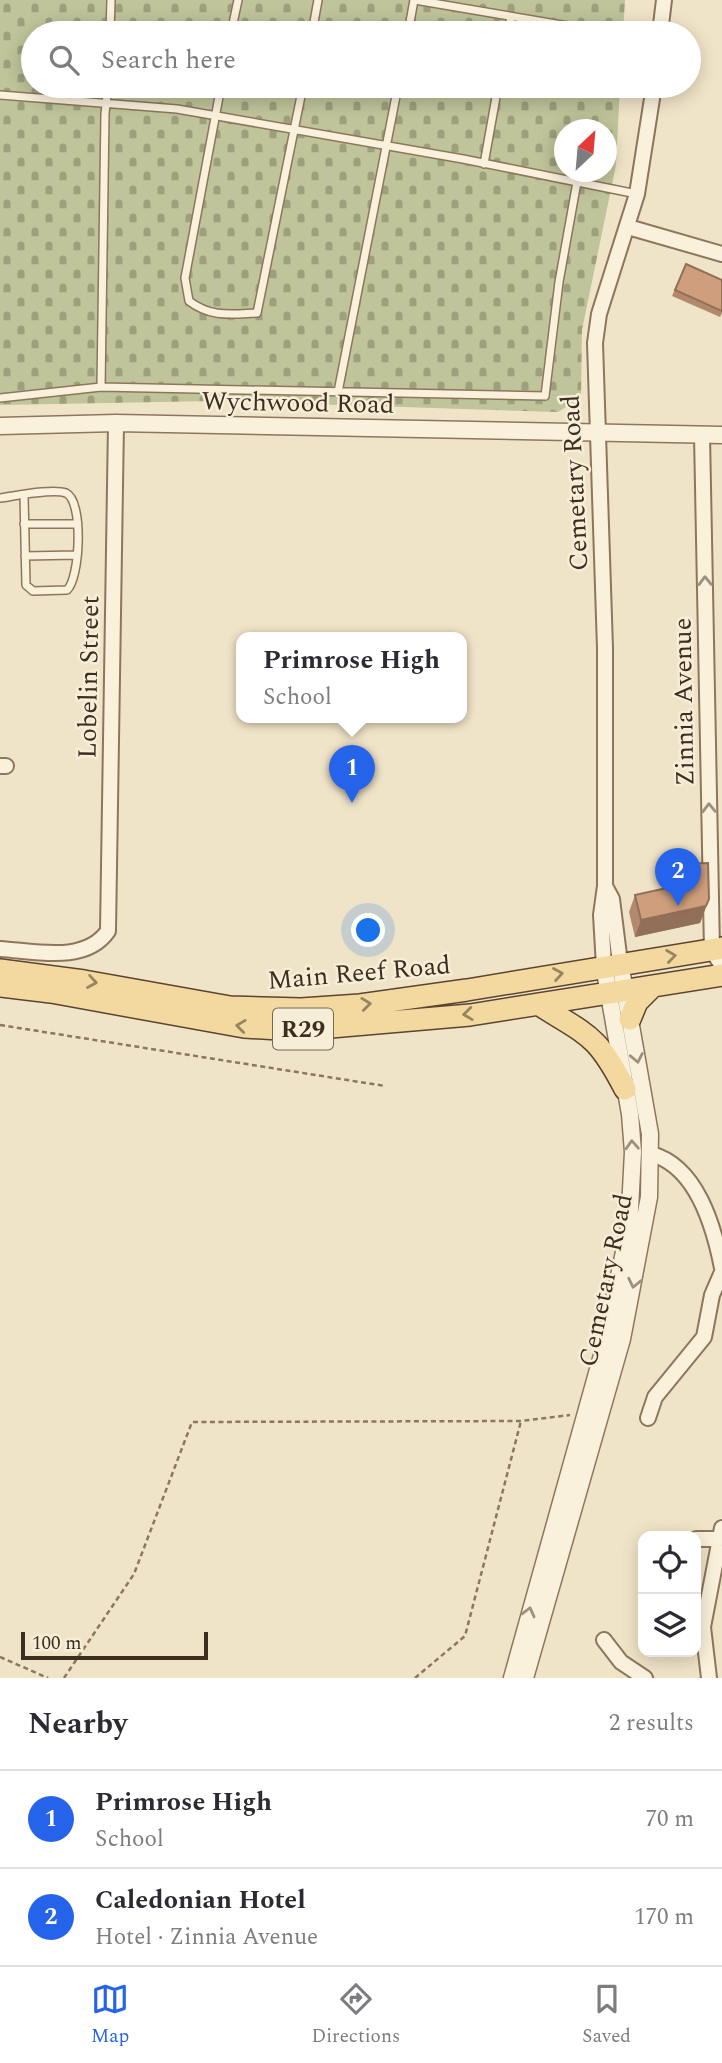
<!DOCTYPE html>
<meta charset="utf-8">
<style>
body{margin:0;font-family:Spectral,serif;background:#f7f7f7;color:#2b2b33}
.controls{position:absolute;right:21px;bottom:21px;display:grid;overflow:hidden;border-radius:14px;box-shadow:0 4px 18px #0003}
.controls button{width:63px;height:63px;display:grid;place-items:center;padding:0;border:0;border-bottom:2px solid #e1e1e2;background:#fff;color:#2b2b33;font:35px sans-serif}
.compass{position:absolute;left:554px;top:119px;width:63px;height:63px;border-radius:50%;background:#fff;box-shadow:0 4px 18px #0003;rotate:26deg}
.scale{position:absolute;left:21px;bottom:18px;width:187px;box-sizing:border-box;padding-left:7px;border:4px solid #3d2e20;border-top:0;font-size:19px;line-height:24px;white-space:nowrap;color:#3d2e20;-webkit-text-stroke:5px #f7eed8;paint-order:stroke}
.you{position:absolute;left:369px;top:931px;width:24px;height:24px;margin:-18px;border:5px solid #fff;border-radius:50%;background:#1a73e8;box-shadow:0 0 0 10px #1a73e833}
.badge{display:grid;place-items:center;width:46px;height:46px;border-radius:50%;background:#2563eb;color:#fff;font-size:23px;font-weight:700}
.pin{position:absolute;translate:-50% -58px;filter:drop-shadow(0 2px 4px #0008)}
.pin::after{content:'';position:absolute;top:37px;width:24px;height:21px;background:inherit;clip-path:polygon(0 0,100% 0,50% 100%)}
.popup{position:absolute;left:236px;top:632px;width:231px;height:91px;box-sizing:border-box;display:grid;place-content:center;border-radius:14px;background:#fff;filter:drop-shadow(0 2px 5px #0005);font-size:23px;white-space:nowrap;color:#7c7c81}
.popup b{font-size:26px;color:#2b2b33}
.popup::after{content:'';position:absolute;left:50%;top:100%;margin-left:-14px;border:14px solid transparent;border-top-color:#fff}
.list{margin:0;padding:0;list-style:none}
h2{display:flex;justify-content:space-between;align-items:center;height:91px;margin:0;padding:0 28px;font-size:30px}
h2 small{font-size:23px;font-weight:400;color:#7c7c81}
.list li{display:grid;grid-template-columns:46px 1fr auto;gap:21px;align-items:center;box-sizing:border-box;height:98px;padding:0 28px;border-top:2px solid #e1e1e2}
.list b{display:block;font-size:26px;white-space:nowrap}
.list p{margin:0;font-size:23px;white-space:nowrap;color:#7c7c81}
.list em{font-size:23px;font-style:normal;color:#7c7c81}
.icon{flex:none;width:38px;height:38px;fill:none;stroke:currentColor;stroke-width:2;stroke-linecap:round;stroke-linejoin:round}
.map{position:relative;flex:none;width:722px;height:1678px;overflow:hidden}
.search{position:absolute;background:#fff;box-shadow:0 4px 18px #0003;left:21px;right:21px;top:21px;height:77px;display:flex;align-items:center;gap:18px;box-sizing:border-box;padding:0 24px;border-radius:38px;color:#7c7c81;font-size:26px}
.sheet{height:287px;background:#fff}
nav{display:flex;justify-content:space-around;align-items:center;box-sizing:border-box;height:98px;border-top:2px solid #e1e1e2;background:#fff;font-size:19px;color:#7c7c81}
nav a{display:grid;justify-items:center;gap:4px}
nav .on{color:#2563eb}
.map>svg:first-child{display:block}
.cemetery{fill:url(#cemetery-stones);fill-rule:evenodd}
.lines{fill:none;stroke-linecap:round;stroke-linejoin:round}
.service-casing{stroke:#8d765c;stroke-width:10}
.minor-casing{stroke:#8d765c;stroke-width:18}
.tertiary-casing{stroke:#8d765c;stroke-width:19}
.primary-casing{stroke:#5b4430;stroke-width:24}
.path{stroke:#8d765c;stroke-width:2.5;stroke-dasharray:5 3.5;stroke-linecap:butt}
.service{stroke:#faf1dc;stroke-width:7}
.minor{stroke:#faf1dc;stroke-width:14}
.tertiary{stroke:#faf1dc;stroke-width:16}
.primary{stroke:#f3d9a0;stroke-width:21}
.wall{fill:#b2896c}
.shaded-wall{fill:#916f58}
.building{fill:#cf9f7d;stroke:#916f58;stroke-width:2}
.oneway{stroke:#9c907e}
.oneway2{stroke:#988460}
.labels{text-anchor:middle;stroke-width:5;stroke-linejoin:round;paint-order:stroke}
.shield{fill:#f7eed8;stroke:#756857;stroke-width:2}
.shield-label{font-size:24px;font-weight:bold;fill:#3d2e20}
.street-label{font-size:26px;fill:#3d2e20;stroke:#f7eed8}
</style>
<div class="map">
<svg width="722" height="1678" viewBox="0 0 722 1678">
<defs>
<pattern id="cemetery-stones" width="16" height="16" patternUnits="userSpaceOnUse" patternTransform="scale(1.75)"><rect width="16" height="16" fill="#bfc49a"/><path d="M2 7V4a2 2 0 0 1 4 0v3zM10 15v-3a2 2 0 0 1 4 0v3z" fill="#9ca07d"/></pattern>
</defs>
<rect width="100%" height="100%" fill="#f0e4c8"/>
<path class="cemetery" d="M 0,0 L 625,0 L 623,33 L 33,33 L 33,86 L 620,86 L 616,165 L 582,330 L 581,398 L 558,412 L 214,401 L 0,405 ZM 564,130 L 606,130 L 606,172 L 564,172 Z"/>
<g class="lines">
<g class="service-casing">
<path id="service" d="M 415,0 L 609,33
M 110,33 L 111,0
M 231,33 L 238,0
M 312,33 L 318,0
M 408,33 L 414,0
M 508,33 L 511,17
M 221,86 L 185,278 L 189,301 C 211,318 232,314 257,313 L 303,86
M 0,95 L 177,109 L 463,159 L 637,194
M 484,164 L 498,86
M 101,387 L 105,114 L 108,86
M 338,392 L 398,86
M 0,398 L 101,387 L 545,396 L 559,282 L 577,182
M 0,498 C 15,496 53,488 66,493 C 84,501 80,579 67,590 L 33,591 L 26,585 L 24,495
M 24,524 L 77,524
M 25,556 L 77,555"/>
</g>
<g class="minor-casing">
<path id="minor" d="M 660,33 L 664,0
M 628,227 L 722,254
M 702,435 L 712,950 L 722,966
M 0,766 L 6,766
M 605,886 L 612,899 L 620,963
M 0,949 C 35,951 85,964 108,931 L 116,423
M 604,966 L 601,915 L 605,886 L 605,648 L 595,343 L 599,314 L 637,194 L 654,86
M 651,1154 C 697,1166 714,1227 722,1268
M 648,1418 L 655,1397 L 704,1337 L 712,1295 L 722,1272
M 696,1539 L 719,1539
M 604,1640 L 621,1662 L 645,1678
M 709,1678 L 703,1627 L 722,1528"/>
</g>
<g class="tertiary-casing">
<path id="tertiary" d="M 0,426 L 116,423 L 722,435
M 512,1678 L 604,1348 L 629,1228 L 633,1152 L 630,1114 L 604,966
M 525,1678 L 622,1339 L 649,1197 L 650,1134 L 620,963"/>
</g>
<g class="primary-casing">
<path id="primary" d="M 0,970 L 84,981 L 230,1007 L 301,1009 L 360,1005 L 467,990 L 722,948
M 0,986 L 51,992 L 244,1027 L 296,1030 L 470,1015 L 722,975
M 538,1004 C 588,1036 596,1033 625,1089
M 630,1019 L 637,1002 L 652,987"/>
</g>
<path class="path" d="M 0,1025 L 385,1086
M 0,1657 L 48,1678
M 64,1678 L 134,1574 L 192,1422 L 521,1421 L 570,1415
M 415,1678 L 465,1636 L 521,1421"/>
<use href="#service" class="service"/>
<use href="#minor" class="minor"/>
<use href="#tertiary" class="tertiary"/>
<use href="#primary" class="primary"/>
</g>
<path class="wall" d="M 686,264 L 722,280 L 722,313 L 720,317 L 672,296 Z
M 684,864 L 709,899 L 700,923 L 635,937 L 629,912 L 635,895 L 678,885 L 678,881 Z"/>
<path class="shaded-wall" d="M 709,899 L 700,923 L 635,937 L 641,920 Z"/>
<path class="building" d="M 686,264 L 722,280 L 722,311 L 675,290 Z
M 708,863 L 709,899 L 706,906 L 641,920 L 635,895 L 685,884 L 684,864 Z"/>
<defs><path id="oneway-chevron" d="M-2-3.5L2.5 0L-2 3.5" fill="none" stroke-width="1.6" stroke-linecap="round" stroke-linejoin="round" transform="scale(1.75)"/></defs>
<g class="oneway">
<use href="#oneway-chevron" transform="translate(705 581) rotate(-91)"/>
<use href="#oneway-chevron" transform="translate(709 808) rotate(-91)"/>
<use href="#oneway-chevron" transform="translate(637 1058) rotate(79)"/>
<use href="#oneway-chevron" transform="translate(632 1145) rotate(-93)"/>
<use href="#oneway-chevron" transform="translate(634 1283) rotate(102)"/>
<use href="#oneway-chevron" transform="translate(529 1612) rotate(-76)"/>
</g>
<g class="oneway2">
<use href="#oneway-chevron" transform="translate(671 956) rotate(-8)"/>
<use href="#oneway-chevron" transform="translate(558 974) rotate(-10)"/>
<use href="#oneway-chevron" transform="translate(92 982) rotate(10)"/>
<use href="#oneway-chevron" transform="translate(366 1004) rotate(-7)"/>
<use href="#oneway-chevron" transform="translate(468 1014) rotate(173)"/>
<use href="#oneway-chevron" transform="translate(241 1026) rotate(-173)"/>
</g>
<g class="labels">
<rect class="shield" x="273" y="1008.5" width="60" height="41" rx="5"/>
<g class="shield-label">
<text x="303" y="1037">R29</text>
</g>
<g class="street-label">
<text transform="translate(298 402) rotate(1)" y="9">Wychwood Road</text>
<text transform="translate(574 483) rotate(-93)" y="9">Cemetary Road</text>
<text transform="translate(88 677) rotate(-89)" y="9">Lobelin Street</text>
<text transform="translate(683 702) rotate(-91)" y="9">Zinnia Avenue</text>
<text transform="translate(359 972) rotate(-5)" y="9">Main Reef Road</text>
<text transform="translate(605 1280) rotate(-78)" y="9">Cemetary Road</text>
</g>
</g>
</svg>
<div class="controls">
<button><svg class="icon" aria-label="locate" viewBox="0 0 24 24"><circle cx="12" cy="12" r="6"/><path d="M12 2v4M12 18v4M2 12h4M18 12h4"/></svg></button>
<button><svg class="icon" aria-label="layers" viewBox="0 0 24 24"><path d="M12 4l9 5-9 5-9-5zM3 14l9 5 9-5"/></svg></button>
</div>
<svg class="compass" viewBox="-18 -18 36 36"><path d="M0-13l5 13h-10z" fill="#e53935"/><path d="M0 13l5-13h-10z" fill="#7c7c81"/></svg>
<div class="scale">100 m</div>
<div class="you"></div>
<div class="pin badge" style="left:352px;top:803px">1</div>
<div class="popup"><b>Primrose High</b>School</div>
<div class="pin badge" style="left:678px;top:906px">2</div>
<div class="search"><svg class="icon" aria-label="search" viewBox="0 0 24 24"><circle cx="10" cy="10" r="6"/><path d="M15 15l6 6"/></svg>Search here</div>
</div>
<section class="sheet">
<h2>Nearby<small>2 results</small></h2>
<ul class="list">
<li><span class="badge">1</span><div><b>Primrose High</b><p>School</p></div><em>70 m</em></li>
<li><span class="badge">2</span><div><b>Caledonian Hotel</b><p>Hotel · Zinnia Avenue</p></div><em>170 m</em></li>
</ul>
</section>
<nav>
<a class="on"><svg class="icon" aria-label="map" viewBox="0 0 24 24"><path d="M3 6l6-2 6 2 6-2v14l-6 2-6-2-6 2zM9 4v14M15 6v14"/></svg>Map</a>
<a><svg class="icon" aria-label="directions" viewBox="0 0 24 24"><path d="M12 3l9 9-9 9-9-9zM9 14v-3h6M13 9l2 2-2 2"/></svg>Directions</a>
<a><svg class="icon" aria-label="saved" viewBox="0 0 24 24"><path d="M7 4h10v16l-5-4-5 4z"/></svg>Saved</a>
</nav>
